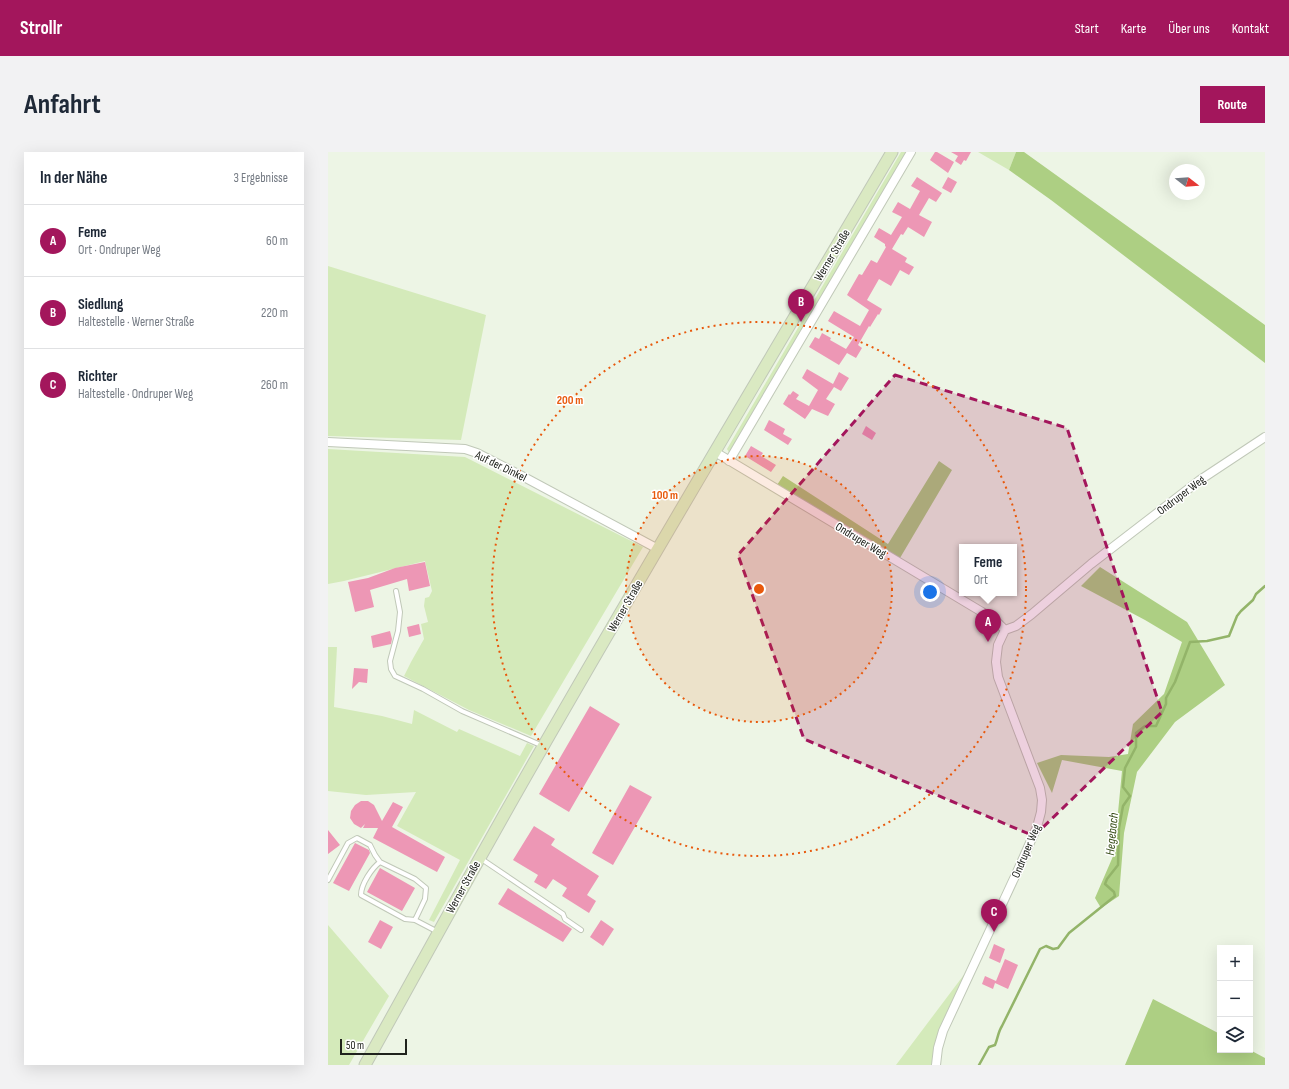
<!DOCTYPE html>
<html lang="de">
<meta charset="utf-8">
<style>
body{margin:0;font-family:"Sofia Sans Condensed",sans-serif;background:#f2f2f3;color:#1f2937}
.controls{position:absolute;right:12px;bottom:12px;display:grid;overflow:hidden;border-radius:0px;box-shadow:0 4px 16px #0002}
.controls button{width:36px;height:36px;display:grid;place-items:center;padding:0;border:0;border-bottom:1px solid #e0e1e3;background:#fff;color:#1f2937;font:20px sans-serif}
.compass{position:absolute;left:841px;top:12px;width:36px;height:36px;border-radius:50%;background:#fff;box-shadow:0 4px 16px #0002;rotate:107deg}
.scale{position:absolute;left:12px;bottom:10px;width:67px;box-sizing:border-box;padding-left:4px;border:2px solid #20231d;border-top:0;font-size:11px;line-height:14px;white-space:nowrap;color:#20231d;-webkit-text-stroke:3px #fff;paint-order:stroke}
.you{position:absolute;left:602px;top:440px;width:14px;height:14px;margin:-10px;border:3px solid #fff;border-radius:50%;background:#1a73e8;box-shadow:0 0 0 6px #1a73e833}
.badge{display:grid;place-items:center;width:26px;height:26px;border-radius:50%;background:#a3165c;color:#fff;font-size:13px;font-weight:700}
.pin{position:absolute;translate:-50% -33px;filter:drop-shadow(0 1px 2px #0008)}
.pin::after{content:'';position:absolute;top:21px;width:14px;height:12px;background:inherit;clip-path:polygon(0 0,100% 0,50% 100%)}
.popup{position:absolute;left:631px;top:392px;width:58px;height:52px;box-sizing:border-box;display:grid;place-content:center;border-radius:0px;background:#fff;filter:drop-shadow(0 1px 3px #0005);font-size:13px;white-space:nowrap;color:#747a83}
.popup b{font-size:15px;color:#1f2937}
.popup::after{content:'';position:absolute;left:50%;top:100%;margin-left:-8px;border:8px solid transparent;border-top-color:#fff}
.list{margin:0;padding:0;list-style:none}
h2{display:flex;justify-content:space-between;align-items:center;height:52px;margin:0;padding:0 16px;font-size:17px}
h2 small{font-size:13px;font-weight:400;color:#747a83}
.list li{display:grid;grid-template-columns:26px 1fr auto;gap:12px;align-items:center;box-sizing:border-box;height:72px;padding:0 16px;border-top:1px solid #e0e1e3}
.list b{display:block;font-size:15px;white-space:nowrap}
.list p{margin:0;font-size:13px;white-space:nowrap;color:#747a83}
.list em{font-size:13px;font-style:normal;color:#747a83}
.icon{flex:none;width:22px;height:22px;fill:none;stroke:currentColor;stroke-width:2;stroke-linecap:round;stroke-linejoin:round}
.map{position:relative;flex:none;width:937px;height:913px;overflow:hidden;border-radius:0px}
header{display:flex;align-items:center;gap:24px;box-sizing:border-box;height:56px;padding:0 20px;background:#a3165c;color:#fff}
header strong{font-size:19px}
nav{display:flex;gap:22px;margin-inline-start:auto;font-size:14px}
.intro{display:flex;align-items:center;justify-content:space-between;box-sizing:border-box;height:96px;padding:0 24px}
h1{margin:0;font-size:28px}
.button{padding:10px 18px;border-radius:0px;background:#a3165c;color:#fff;font-size:14px;font-weight:700}
main{display:flex;gap:24px;padding:0 24px}
aside{flex:1;background:#fff;border-radius:0px;box-shadow:0 4px 16px #0002}
.map>svg:first-child{display:block}
.green{fill:#d4eaba}
.forest{fill:#adcf83}
.lines{fill:none;stroke-linecap:round;stroke-linejoin:round}
.stream{stroke:#93b469;stroke-width:2.5}
.building{fill:#ed97b5}
.service-casing{stroke:#c0c8b8;stroke-width:6}
.minor-casing{stroke:#c0c8b8;stroke-width:10}
.secondary-casing{stroke:#c0c8b8;stroke-width:13}
.service{stroke:#fff;stroke-width:4}
.minor{stroke:#fff;stroke-width:8}
.secondary{stroke:#dae9c2;stroke-width:11}
.marked{fill:#a3165c;fill-opacity:0.2;stroke:#a3165c;stroke-width:3;stroke-dasharray:8 5;stroke-linejoin:round}
.ring{fill:none;stroke:#e8590c;stroke-width:2;stroke-dasharray:2 4}
.labels{text-anchor:middle;stroke-width:3;stroke-linejoin:round;paint-order:stroke}
.street-label{font-size:12px;fill:#20231d;stroke:#fff}
.water-label{font-size:13px;font-style:italic;fill:#394e19;stroke:#fff}
.centre{fill:#e8590c;stroke:#fff;stroke-width:2}
.ring-label{font-size:12px;text-anchor:middle;font-weight:bold;fill:#e8590c;stroke:#fff;stroke-width:3;stroke-linejoin:round;paint-order:stroke}
</style>
<header>
<strong>Strollr</strong>
<nav><a>Start</a><a>Karte</a><a>Über uns</a><a>Kontakt</a></nav>
</header>
<div class="intro"><h1>Anfahrt</h1><a class="button">Route</a></div>
<main>
<aside>
<h2>In der Nähe<small>3 Ergebnisse</small></h2>
<ul class="list">
<li><span class="badge">A</span><div><b>Feme</b><p>Ort · Ondruper Weg</p></div><em>60 m</em></li>
<li><span class="badge">B</span><div><b>Siedlung</b><p>Haltestelle · Werner Straße</p></div><em>220 m</em></li>
<li><span class="badge">C</span><div><b>Richter</b><p>Haltestelle · Ondruper Weg</p></div><em>260 m</em></li>
</ul>
</aside>
<div class="map">
<svg width="937" height="913" viewBox="0 0 937 913">
<rect width="100%" height="100%" fill="#edf5e5"/>
<path class="green" d="M 573,0 L 580,0 L 402,302 L 399,297 Z
M 650,0 L 688,0 L 681,18 Z
M 0,114 L 158,163 L 133,288 L 0,284 Z
M 0,297 L 137,305 L 315,395 L 203,584 L 141,558 L 76,524 L 83,510 L 96,487 L 93,472 L 100,470 L 96,454 L 97,446 L 101,445 L 104,439 L 97,409 L 16,429 L 0,432 Z
M 0,495 L 9,495 L 6,555 L 54,564 L 84,572 L 86,558 L 129,580 L 131,577 L 192,604 L 199,591 L 206,594 L 106,770 L 101,768 L 132,708 L 69,674 L 88,640 L 38,643 L 0,639 Z
M 0,773 L 61,844 L 21,913 L 0,913 Z
M 638,820 C 627,845 602,887 605,913 L 568,913 Z"/>
<path class="forest" d="M 688,0 L 696,0 L 937,173 L 937,211 L 723,48 L 681,18 Z
M 611,309 L 624,318 L 572,406 L 449,333 L 455,324 L 560,392 Z
M 772,415 L 859,470 L 897,533 L 847,570 L 809,620 L 796,681 L 791,744 L 773,756 L 767,746 L 786,702 L 794,619 L 734,608 L 724,641 L 709,611 L 733,603 L 781,605 L 800,602 L 805,572 L 836,542 L 854,490 L 817,468 L 753,434 Z
M 825,847 L 892,882 L 892,898 L 922,898 L 937,906 L 937,913 L 797,913 Z"/>
<g class="lines">
<path class="stream" d="M 651,913 L 661,895 L 667,893 C 670,886 670,880 674,874 L 712,797 L 718,794 L 725,797 L 730,796 L 741,781 L 787,744 L 786,740 L 777,732 L 779,727 L 790,713 L 791,676 L 795,654 L 802,644 L 795,635 L 797,616 L 808,595 L 808,581 L 817,574 L 828,574 L 838,552 L 838,546 L 847,530 L 862,490 L 879,489 L 901,484 L 909,464 L 913,459 L 925,448 L 928,442 L 937,434"/>
</g>
<path class="building" d="M 607,0 L 609,0 L 626,10 L 620,21 L 602,8 Z
M 623,0 L 643,0 L 638,9 L 636,8 L 633,13 L 627,9 L 630,4 Z
M 589,25 L 614,41 L 608,50 L 601,46 L 591,63 L 604,70 L 596,85 L 580,75 L 575,83 L 573,82 L 564,97 L 579,106 L 577,110 L 586,115 L 581,123 L 572,118 L 563,134 L 551,127 L 539,148 L 554,157 L 551,163 L 550,162 L 542,175 L 541,174 L 530,193 L 534,196 L 528,206 L 519,201 L 511,213 L 481,195 L 487,185 L 491,187 L 494,181 L 503,186 L 502,188 L 518,197 L 526,185 L 500,169 L 506,159 L 532,174 L 541,158 L 519,143 L 531,122 L 534,123 L 543,108 L 549,111 L 558,95 L 557,94 L 557,92 L 546,85 L 551,76 L 563,83 L 574,65 L 564,60 L 570,50 L 582,57 L 592,39 L 583,34 Z
M 620,25 L 629,30 L 623,41 L 614,36 Z
M 479,217 L 505,232 L 511,220 L 521,226 L 513,239 L 506,235 L 498,247 L 507,252 L 500,264 L 484,257 L 477,267 L 455,252 L 461,242 L 462,243 L 465,239 L 471,243 L 468,247 L 481,254 L 490,238 L 474,226 Z
M 441,268 L 457,277 L 455,282 L 464,287 L 460,293 L 436,278 Z
M 538,274 L 548,281 L 544,288 L 534,282 Z
M 423,294 L 435,301 L 433,304 L 448,313 L 443,320 L 417,304 Z
M 97,410 L 102,434 L 81,439 L 79,427 L 42,438 L 46,455 L 27,460 L 20,430 L 40,426 L 67,416 Z
M 91,472 L 93,482 L 81,485 L 79,475 Z
M 62,479 L 64,487 L 63,492 L 45,496 L 43,484 Z
M 26,516 L 40,517 L 39,531 L 31,530 L 24,537 Z
M 262,554 L 292,572 L 241,660 L 211,642 Z
M 302,633 L 324,645 L 285,713 L 264,701 Z
M 33,649 L 40,649 L 46,653 L 54,669 L 65,650 L 75,655 L 64,675 L 117,705 L 109,720 L 45,686 L 50,676 L 35,676 L 37,672 L 33,676 L 26,672 L 22,666 L 23,659 L 27,653 Z
M 206,674 L 227,687 L 223,693 L 271,724 L 259,743 L 268,749 L 261,761 L 234,744 L 239,736 L 225,727 L 218,737 L 206,730 L 210,723 L 185,708 Z
M 0,678 L 12,693 L 0,702 Z
M 27,691 L 41,698 L 42,701 L 21,739 L 5,731 Z
M 52,716 L 87,736 L 74,759 L 39,740 Z
M 180,736 L 244,777 L 235,790 L 170,752 Z
M 52,768 L 65,775 L 53,797 L 40,790 Z
M 273,768 L 286,777 L 275,794 L 262,785 Z
M 666,792 L 677,797 L 672,811 L 661,806 Z
M 677,807 L 690,813 L 680,837 L 667,831 L 665,837 L 654,832 L 657,824 L 668,829 Z"/>
<g class="lines">
<g class="service-casing">
<path id="service" d="M 68,439 L 72,460 L 70,479 L 62,509 L 63,517 L 67,524 L 95,537 L 134,559 L 215,594
M 152,706 L 235,762 L 237,767 L 253,778
M 0,728 L 20,691 L 29,686 L 42,693 L 47,703 L 52,710
M 87,768 L 97,747 L 98,736 L 87,727 L 52,710 C 44,716 33,732 33,743 L 77,767 L 87,768 L 110,780"/>
</g>
<g class="minor-casing">
<path id="minor" d="M 0,290 L 137,297 L 149,301 L 196,325 L 330,397
M 387,300 L 654,460 L 668,469 L 677,478
M 401,309 L 583,0
M 608,913 L 610,896 L 615,879 L 689,720 L 709,675 L 713,660 L 714,648 L 712,636 L 670,525 L 668,510 L 670,493 L 677,478 L 688,474 L 704,462 L 763,412 L 872,328 L 937,285"/>
</g>
<g class="secondary-casing">
<path id="secondary" d="M 37,913 C 83,830 129,746 176,663 C 302,440 434,221 564,0"/>
</g>
<use href="#service" class="service"/>
<use href="#minor" class="minor"/>
<use href="#secondary" class="secondary"/>
</g>
<path class="marked" d="M 567,223 L 739,276 L 834,560 L 706,684 L 476,587 L 410,403 Z"/>
<circle cx="431" cy="437" r="133" fill="#e8590c" fill-opacity=".12"/>
<g class="ring">
<circle cx="431" cy="437" r="133"/>
<circle cx="431" cy="437" r="267"/>
</g>
<g class="labels">
<g class="street-label">
<text transform="translate(504 103) rotate(-59)" y="4">Werner Straße</text>
<text transform="translate(173 314) rotate(26)" y="4">Auf der Dinkel</text>
<text transform="translate(853 343) rotate(-37)" y="4">Ondruper Weg</text>
<text transform="translate(533 388) rotate(31)" y="4">Ondruper Weg</text>
<text transform="translate(297 454) rotate(-60)" y="4">Werner Straße</text>
<text transform="translate(698 699) rotate(-67)" y="4">Ondruper Weg</text>
<text transform="translate(135 735) rotate(-61)" y="4">Werner Straße</text>
</g>
<g class="water-label">
<text transform="translate(783 682) rotate(-85)" y="5">Hegebach</text>
</g>
</g>
<circle cx="431" cy="437" r="6" class="centre"/>
<g class="ring-label">
<text x="242" y="252">200 m</text>
<text x="337" y="347">100 m</text>
</g>
</svg>
<div class="controls">
<button>+</button>
<button>−</button>
<button><svg class="icon" aria-label="layers" viewBox="0 0 24 24"><path d="M12 4l9 5-9 5-9-5zM3 14l9 5 9-5"/></svg></button>
</div>
<svg class="compass" viewBox="-18 -18 36 36"><path d="M0-13l5 13h-10z" fill="#e53935"/><path d="M0 13l5-13h-10z" fill="#747a83"/></svg>
<div class="scale">50 m</div>
<div class="you"></div>
<div class="pin badge" style="left:660px;top:490px">A</div>
<div class="popup"><b>Feme</b>Ort</div>
<div class="pin badge" style="left:473px;top:170px">B</div>
<div class="pin badge" style="left:666px;top:780px">C</div>
</div>
</main>
